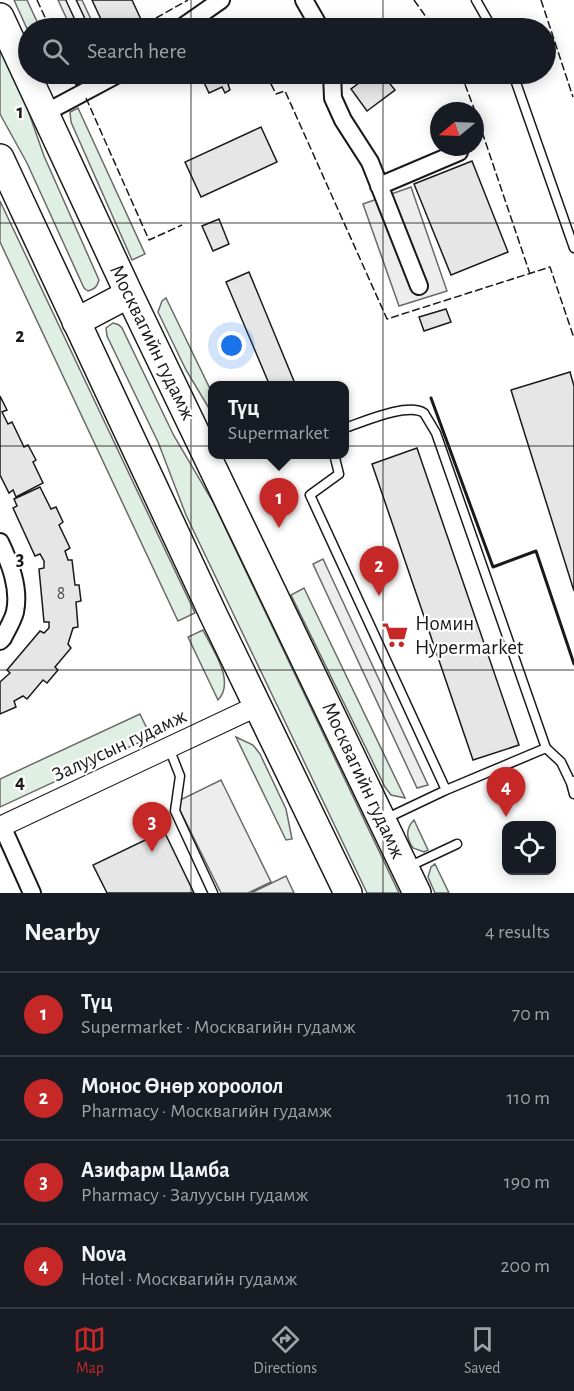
<!DOCTYPE html>
<meta charset="utf-8">
<style>
body{margin:0;font-family:"Alegreya Sans",sans-serif;background:#242831;color:#f1f3f6}
.controls{position:absolute;right:18px;bottom:18px;display:grid;overflow:hidden;border-radius:12px;box-shadow:0 3px 15px #0003}
.controls button{width:54px;height:54px;display:grid;place-items:center;padding:0;border:0;border-bottom:2px solid #363941;background:#171b24;color:#f1f3f6;font:30px sans-serif}
.compass{position:absolute;left:430px;top:102px;width:54px;height:54px;border-radius:50%;background:#171b24;box-shadow:0 3px 15px #0003;rotate:251deg}
.you{position:absolute;left:232px;top:346px;width:21px;height:21px;margin:-15px;border:4px solid #fff;border-radius:50%;background:#1a73e8;box-shadow:0 0 0 9px #1a73e833}
.badge{display:grid;place-items:center;width:39px;height:39px;border-radius:50%;background:#c62828;color:#fff;font-size:20px;font-weight:700}
.pin{position:absolute;translate:-50% -50px;filter:drop-shadow(0 2px 3px #0008)}
.pin::after{content:'';position:absolute;top:32px;width:21px;height:18px;background:inherit;clip-path:polygon(0 0,100% 0,50% 100%)}
.popup{position:absolute;left:208px;top:381px;width:141px;height:78px;box-sizing:border-box;display:grid;place-content:center;border-radius:12px;background:#171b24;filter:drop-shadow(0 2px 4px #0005);font-size:20px;white-space:nowrap;color:#9ea1a6}
.popup b{font-size:22px;color:#f1f3f6}
.popup::after{content:'';position:absolute;left:50%;top:100%;margin-left:-12px;border:12px solid transparent;border-top-color:#171b24}
.list{margin:0;padding:0;list-style:none}
h2{display:flex;justify-content:space-between;align-items:center;height:78px;margin:0;padding:0 24px;font-size:26px}
h2 small{font-size:20px;font-weight:400;color:#9ea1a6}
.list li{display:grid;grid-template-columns:39px 1fr auto;gap:18px;align-items:center;box-sizing:border-box;height:84px;padding:0 24px;border-top:2px solid #363941}
.list b{display:block;font-size:22px;white-space:nowrap}
.list p{margin:0;font-size:20px;white-space:nowrap;color:#9ea1a6}
.list em{font-size:20px;font-style:normal;color:#9ea1a6}
.icon{flex:none;width:33px;height:33px;fill:none;stroke:currentColor;stroke-width:2;stroke-linecap:round;stroke-linejoin:round}
.map{position:relative;flex:none;width:574px;height:893px;overflow:hidden}
.search{position:absolute;background:#171b24;box-shadow:0 3px 15px #0003;left:18px;right:18px;top:18px;height:66px;display:flex;align-items:center;gap:15px;box-sizing:border-box;padding:0 21px;border-radius:33px;color:#9ea1a6;font-size:22px}
.sheet{height:414px;background:#171b24}
nav{display:flex;justify-content:space-around;align-items:center;box-sizing:border-box;height:84px;border-top:2px solid #363941;background:#171b24;font-size:16px;color:#9ea1a6}
nav a{display:grid;justify-items:center;gap:3px}
nav .on{color:#c62828}
.map>svg:first-child{display:block}
.green{fill:#e0efe3;stroke:#6a6a6a;stroke-width:1.5}
.parking{fill:#ededed;stroke:#6a6a6a;stroke-width:1.5}
.building{fill:#e6e6e6;stroke:#1a1a1a;stroke-width:1.5}
.lines{fill:none;stroke-linecap:round;stroke-linejoin:round}
.service-casing{stroke:#1a1a1a;stroke-width:11}
.minor-casing{stroke:#1a1a1a;stroke-width:20}
.tertiary-casing{stroke:#1a1a1a;stroke-width:22}
.trunk-casing{stroke:#1a1a1a;stroke-width:30}
.service{stroke:#fff;stroke-width:8}
.minor{stroke:#fff;stroke-width:16}
.tertiary{stroke:#fff;stroke-width:20}
.trunk{stroke:#fff;stroke-width:27}
.fence{stroke:#1a1a1a;stroke-width:1.5;stroke-dasharray:8 3;stroke-linecap:butt}
.wall{stroke:#1a1a1a;stroke-width:3}
.grid{fill:none;stroke:#1a1a1a;stroke-width:1.5;stroke-opacity:0.55}
.labels{text-anchor:middle;stroke-width:4.5;stroke-linejoin:round;paint-order:stroke}
.number-label{font-size:18px;fill:#4d4d4d}
.street-label{font-size:21px;fill:#1a1a1a;stroke:#fff}
.poi-label{font-size:21px;fill:#1a1a1a;stroke:#fff;text-anchor:start}
.grid-label{font-size:20px;text-anchor:middle;font-weight:bold;fill:#1a1a1a;stroke:#fff;stroke-width:4.5;stroke-linejoin:round;paint-order:stroke}
</style>
<div class="map">
<svg width="574" height="893" viewBox="0 0 574 893">
<rect width="100%" height="100%" fill="#fff"/>
<path class="green" d="M 14,0 L 27,0 L 40,28 L 28,28 L 28,31 Z
M 0,47 L 23,96 L 44,156 L 99,280 C 97,287 95,289 88,291 L 84,288 L 27,163 L 0,114 Z
M 78,108 L 145,254 L 132,260 L 71,122 L 70,112 Z
M 0,201 L 195,613 L 178,621 L 0,242 Z
M 166,298 L 213,395 L 213,415 L 186,370 L 158,312 L 162,301 Z
M 113,323 L 119,325 L 122,328 L 174,436 L 213,502 L 399,893 L 367,893 L 186,515 L 158,442 L 107,336 L 106,328 Z
M 304,588 L 405,798 L 391,795 L 385,787 L 291,595 Z
M 203,630 C 212,649 236,681 218,700 L 188,637 Z
M 140,714 L 151,737 L 0,807 L 0,779 Z
M 236,737 L 253,745 L 260,754 L 286,809 L 292,839 L 286,840 Z
M 414,820 L 428,850 L 424,852 L 413,848 C 406,838 405,829 414,820 Z
M 435,864 L 449,893 L 435,893 L 428,877 L 431,867 Z"/>
<path class="parking" d="M 58,0 L 82,0 L 95,28 L 71,28 Z
M 411,187 L 447,291 L 399,306 L 363,204 Z
M 323,559 L 428,785 L 417,788 L 313,564 Z
M 221,780 L 271,882 L 248,893 L 221,893 L 176,802 Z
M 286,876 L 294,893 L 251,893 Z"/>
<path class="building" d="M 92,0 L 132,0 L 144,26 L 139,28 L 105,28 Z
M 200,74 L 242,74 L 243,77 L 228,84 L 230,90 L 225,93 L 222,87 L 209,93 Z
M 371,74 L 382,74 L 395,90 L 367,111 L 351,89 Z
M 261,127 L 277,162 L 201,197 L 185,162 Z
M 472,161 L 508,252 L 451,275 L 414,184 Z
M 219,219 L 229,244 L 213,251 L 202,226 Z
M 249,272 L 296,386 L 270,386 L 226,282 Z
M 446,309 L 451,322 L 424,331 L 419,317 Z
M 570,372 L 574,386 L 574,591 L 511,390 Z
M 0,396 L 7,410 L 2,412 L 8,424 L 12,422 L 24,447 L 28,445 L 36,460 L 33,462 L 43,483 L 16,497 L 13,490 L 9,493 L 0,475 Z
M 417,448 L 519,745 L 473,760 L 372,464 Z
M 40,487 L 51,509 L 56,507 L 63,522 L 59,525 L 70,548 L 65,551 L 68,560 L 72,560 L 75,585 L 79,585 L 81,601 L 76,602 L 78,627 L 73,628 L 68,644 L 71,648 L 55,667 L 58,670 L 47,683 L 43,680 L 27,699 L 23,696 L 14,701 L 16,707 L 0,714 L 0,682 L 10,673 L 7,670 L 40,631 L 44,633 L 49,628 L 49,622 L 44,622 L 39,569 L 44,568 L 44,561 L 40,554 L 35,556 L 13,508 L 17,506 L 14,499 Z
M 164,831 L 194,893 L 107,893 L 93,865 Z"/>
<g class="lines">
<g class="service-casing">
<path id="service" d="M 71,0 L 84,28
M 476,0 L 492,28
M 513,74 L 574,248
M 345,428 C 363,422 408,402 424,413 L 436,433 L 546,748 L 561,762 L 571,783 L 574,781
M 334,454 L 339,474 L 310,495 L 446,790
M 169,748 L 180,776 L 175,811 L 213,893
M 571,783 L 574,794
M 385,819 L 446,790 L 546,748
M 408,867 L 457,844"/>
</g>
<g class="minor-casing">
<path id="minor" d="M 304,0 L 320,28
M 181,28 L 221,0
M 332,74 L 333,98 L 343,120 L 370,162 L 419,286
M 45,113 L 118,74
M 379,186 L 459,152
M 0,542 C 10,563 20,588 15,612 C 13,620 7,630 3,638 L 0,641
M 2,826 L 32,893"/>
</g>
<g class="tertiary-casing">
<path id="tertiary" d="M 0,827 L 257,706"/>
</g>
<g class="trunk-casing">
<path id="trunk" d="M 0,17 L 129,294 L 417,893
M 0,158 L 214,616 L 348,893
M 76,322 L 129,294"/>
</g>
<use href="#service" class="service"/>
<use href="#minor" class="minor"/>
<use href="#tertiary" class="tertiary"/>
<use href="#trunk" class="trunk"/>
<path class="fence" d="M 37,0 L 50,28
M 414,0 L 434,28
M 541,0 L 573,97
M 156,18 L 188,0
M 214,28 L 218,28
M 71,74 L 76,85 L 94,76
M 266,74 L 276,94 L 285,91 L 387,319 L 550,267 L 574,338
M 461,74 L 475,111
M 119,83 L 138,74
M 86,98 L 149,240 L 182,225
M 475,111 L 530,274"/>
<path class="wall" d="M 431,398 L 493,567 L 536,551 L 574,664"/>
</g>
<path class="grid" d="M 191,0 L 191,28M 383,0 L 383,28M 191,74 L 191,893M 383,74 L 383,893M 0,223 L 574,223M 0,446 L 574,446M 0,670 L 574,670"/>
<defs>
<g id="supermarket-bare" transform="scale(2.07)"><path d="M-6-5.5h2.5l.6 2H6L4.5 2H-2.5L-4.4-4H-6ZM-1.5 3.2a1.3 1.3 0 1 0 .1 0ZM3 3.2a1.3 1.3 0 1 0 .1 0Z" fill="#c62828" stroke="#fff" stroke-width="2.5" paint-order="stroke"/></g>
</defs>
<g fill-rule="evenodd">
<use href="#supermarket-bare" x="395" y="635"/>
</g>
<g class="labels">
<g class="number-label">
<text x="61" y="599">8</text>
</g>
<g class="street-label">
<text transform="translate(153 342) rotate(64)" y="7">Москвагийн гудамж</text>
<text transform="translate(119 745) rotate(-25)" y="7">Залуусын гудамж</text>
<text transform="translate(364 780) rotate(65)" y="7">Москвагийн гудамж</text>
</g>
<g class="poi-label">
<text x="415" y="630">Номин<tspan x="415" dy="24">Hyрermarket</tspan></text>
</g>
</g>
<g class="grid-label">
<text x="20" y="118">1</text>
<text x="20" y="342">2</text>
<text x="20" y="565">3</text>
<text x="20" y="788">4</text>
</g>
</svg>
<div class="controls">
<button><svg class="icon" aria-label="locate" viewBox="0 0 24 24"><circle cx="12" cy="12" r="6"/><path d="M12 2v4M12 18v4M2 12h4M18 12h4"/></svg></button>
</div>
<svg class="compass" viewBox="-18 -18 36 36"><path d="M0-13l5 13h-10z" fill="#e53935"/><path d="M0 13l5-13h-10z" fill="#9ea1a6"/></svg>
<div class="you"></div>
<div class="pin badge" style="left:279px;top:528px">1</div>
<div class="popup"><b>Түц</b>Supermarket</div>
<div class="pin badge" style="left:379px;top:596px">2</div>
<div class="pin badge" style="left:152px;top:852px">3</div>
<div class="pin badge" style="left:506px;top:817px">4</div>
<div class="search"><svg class="icon" aria-label="search" viewBox="0 0 24 24"><circle cx="10" cy="10" r="6"/><path d="M15 15l6 6"/></svg>Search here</div>
</div>
<section class="sheet">
<h2>Nearby<small>4 results</small></h2>
<ul class="list">
<li><span class="badge">1</span><div><b>Түц</b><p>Supermarket · Москвагийн гудамж</p></div><em>70 m</em></li>
<li><span class="badge">2</span><div><b>Монос Өнөр хороолол</b><p>Pharmacy · Москвагийн гудамж</p></div><em>110 m</em></li>
<li><span class="badge">3</span><div><b>Азифарм Цамба</b><p>Pharmacy · Залуусын гудамж</p></div><em>190 m</em></li>
<li><span class="badge">4</span><div><b>Nova</b><p>Hotel · Москвагийн гудамж</p></div><em>200 m</em></li>
</ul>
</section>
<nav>
<a class="on"><svg class="icon" aria-label="map" viewBox="0 0 24 24"><path d="M3 6l6-2 6 2 6-2v14l-6 2-6-2-6 2zM9 4v14M15 6v14"/></svg>Map</a>
<a><svg class="icon" aria-label="directions" viewBox="0 0 24 24"><path d="M12 3l9 9-9 9-9-9zM9 14v-3h6M13 9l2 2-2 2"/></svg>Directions</a>
<a><svg class="icon" aria-label="saved" viewBox="0 0 24 24"><path d="M7 4h10v16l-5-4-5 4z"/></svg>Saved</a>
</nav>
